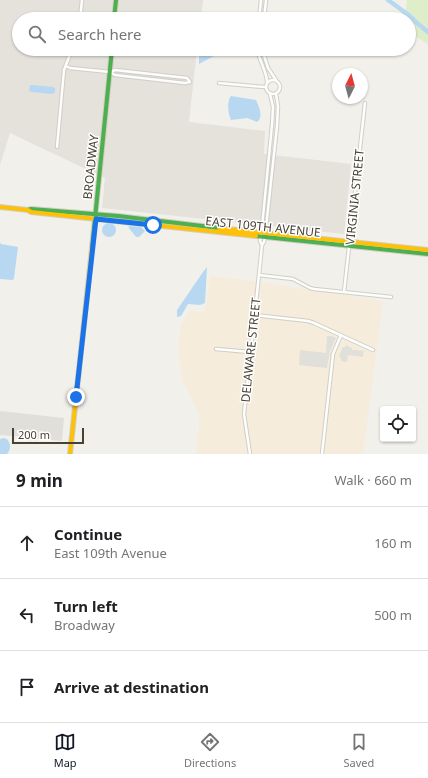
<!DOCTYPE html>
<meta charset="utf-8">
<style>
body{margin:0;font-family:"Noto Sans",sans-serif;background:#f2f2f2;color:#202124}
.controls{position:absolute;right:12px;bottom:12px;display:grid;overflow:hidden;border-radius:4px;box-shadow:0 1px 3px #0004}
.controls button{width:36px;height:36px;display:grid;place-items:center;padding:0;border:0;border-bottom:1px solid #e0e0e0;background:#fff;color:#202124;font:20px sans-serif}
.compass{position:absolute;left:332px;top:68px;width:36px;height:36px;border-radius:50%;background:#fff;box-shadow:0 1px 3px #0004;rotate:6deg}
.scale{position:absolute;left:12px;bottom:10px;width:72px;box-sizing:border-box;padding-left:4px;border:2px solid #484235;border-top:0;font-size:11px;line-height:14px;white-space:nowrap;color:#484235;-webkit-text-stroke:3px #fff;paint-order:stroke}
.stop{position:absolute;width:12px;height:12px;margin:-9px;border:3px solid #1a73e8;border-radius:50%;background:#fff}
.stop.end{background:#1a73e8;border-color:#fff;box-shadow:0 1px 4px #0008}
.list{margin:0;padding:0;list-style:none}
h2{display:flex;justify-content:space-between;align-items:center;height:52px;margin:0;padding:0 16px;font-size:17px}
h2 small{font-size:13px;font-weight:400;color:#757577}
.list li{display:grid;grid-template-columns:26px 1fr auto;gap:12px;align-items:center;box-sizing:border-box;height:72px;padding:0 16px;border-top:1px solid #e0e0e0}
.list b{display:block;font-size:15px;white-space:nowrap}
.list p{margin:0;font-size:13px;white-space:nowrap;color:#757577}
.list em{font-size:13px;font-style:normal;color:#757577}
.icon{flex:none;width:22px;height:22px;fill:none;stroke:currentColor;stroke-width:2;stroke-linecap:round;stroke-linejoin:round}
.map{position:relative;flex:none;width:428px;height:454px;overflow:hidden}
.search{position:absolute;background:#fff;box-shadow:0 1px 3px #0004;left:12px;right:12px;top:12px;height:44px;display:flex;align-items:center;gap:10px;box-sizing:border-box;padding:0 14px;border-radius:22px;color:#757577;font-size:15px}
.sheet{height:268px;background:#fff}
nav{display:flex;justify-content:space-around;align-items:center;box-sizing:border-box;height:56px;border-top:1px solid #e0e0e0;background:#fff;font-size:11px;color:#757577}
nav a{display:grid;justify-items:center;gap:2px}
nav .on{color:#111827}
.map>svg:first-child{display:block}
.commercial{fill:#f5ecdc}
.industrial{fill:#e5e1db}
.green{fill:#ddeec8}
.parking{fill:#e1dfda}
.water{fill:#b8d8f2}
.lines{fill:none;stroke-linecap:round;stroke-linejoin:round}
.river{stroke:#b8d8f2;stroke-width:4.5}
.street-casing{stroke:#d0cec8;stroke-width:4.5}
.fast-casing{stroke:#d2cec1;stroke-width:6}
.slow-casing{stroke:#d2cec1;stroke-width:6}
.street{stroke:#fdfdfc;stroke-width:2.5}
.fast{stroke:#4caf50;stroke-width:4}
.slow{stroke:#ffc107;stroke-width:4}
.route{stroke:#1a73e8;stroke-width:5}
.labels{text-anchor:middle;stroke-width:3;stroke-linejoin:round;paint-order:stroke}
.street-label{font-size:12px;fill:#484235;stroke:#fff}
</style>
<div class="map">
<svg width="428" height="454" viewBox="0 0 428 454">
<rect width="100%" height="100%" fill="#f2f0ea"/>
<path class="commercial" d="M 210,276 L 260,282 L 383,301 L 363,454 L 196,454 L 200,416 L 183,381 L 178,349 L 181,325 L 190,311 L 205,312 Z"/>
<path class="industrial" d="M 0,0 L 203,0 L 201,19 L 19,19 L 19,49 L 197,49 L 189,122 L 265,131 L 264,154 L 351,164 L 344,234 L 102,208 L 105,178 L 10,133 L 0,165 Z"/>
<path class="green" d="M 407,0 L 428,0 L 428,44 L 409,32 L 409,19 L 405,19 Z"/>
<path class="parking" d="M 327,336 L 331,336 L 336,338 L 330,351 L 327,368 L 299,365 L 300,350 L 326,353 Z
M 346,345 L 352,348 L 352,350 L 357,350 L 364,351 L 363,357 L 348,355 L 347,362 L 341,361 L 341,358 L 339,357 L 340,354 L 343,347 L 345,347 Z
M 0,411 L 64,418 L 62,441 L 0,435 Z"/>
<path class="water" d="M 199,49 L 248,49 L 249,51 L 247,53 C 237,53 226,51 217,55 C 211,57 205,61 199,64 Z
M 30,85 L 32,85 L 53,87 L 55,88 L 55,92 L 52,94 L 32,92 L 29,91 Z
M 231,96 L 256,100 C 259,107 264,117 257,122 L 247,118 L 231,120 C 228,113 227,104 230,97 Z
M102 230a7 7 0 1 1 14 0a7 7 0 1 1-14 0Z
M 130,226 L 141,227 L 145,231 L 139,237 L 136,237 L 128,227 Z
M 0,242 L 1,244 L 18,247 L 14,278 L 13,280 L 0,279 Z
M 207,267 L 205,303 L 200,305 L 188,304 L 181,316 L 177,317 L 177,310 L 203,272 Z
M 4,438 L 7,439 C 11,444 11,449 7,454 L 0,454 L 0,439 Z"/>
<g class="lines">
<path class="river" d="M 388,0 L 410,16 L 418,24 L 428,32"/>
<g class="street-casing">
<path id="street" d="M 80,19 L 82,0
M 259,19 L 261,0
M 264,19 L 266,0
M 257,49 C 259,60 267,72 267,82
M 262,49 L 268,68 L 276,80
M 66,66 L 70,68 L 110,72 L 115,75 L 185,83 L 190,82
M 110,72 L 115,70 L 187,78 L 190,82
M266 87a7 7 0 1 1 14 0a7 7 0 1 1-14 0Z
M 219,83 L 252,86 L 265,87
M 57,147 L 64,70 L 72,49
M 262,245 L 264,242 L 265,237 L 277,126 L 278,106 L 276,94
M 259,275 L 293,279 L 310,288 L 314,289 L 391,297
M 344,292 L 365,103
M 254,315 L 308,321 L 314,323 L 373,350
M 216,349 L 250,352
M 250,454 L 244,414 L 260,265 L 262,245 L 260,241 L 261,237 L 272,125 L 273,107 L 270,94
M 322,454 L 333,354 L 341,335"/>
</g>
<g class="fast-casing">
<path id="fast" d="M 114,19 L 116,0
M 28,210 L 31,209 L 118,216 L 219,228
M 256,236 L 428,254
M 92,248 L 112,49"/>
</g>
<g class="slow-casing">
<path id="slow" d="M 0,207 L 28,210 L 31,212 L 256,236
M 219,228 L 428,250
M 70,454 L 92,248"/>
</g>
<use href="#street" class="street"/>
<use href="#fast" class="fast"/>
<use href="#slow" class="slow"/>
</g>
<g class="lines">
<path class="route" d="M 76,397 L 96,219 L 153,225"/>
</g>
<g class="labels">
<g class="street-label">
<text transform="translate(91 167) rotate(-84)" y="4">BROADWAY</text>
<text transform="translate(355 197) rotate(-84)" y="4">VIRGINIA STREET</text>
<text transform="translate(263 227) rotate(6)" y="4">EAST 109TH AVENUE</text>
<text transform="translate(251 350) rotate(-84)" y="4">DELAWARE STREET</text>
</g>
</g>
</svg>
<div class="controls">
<button><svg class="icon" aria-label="locate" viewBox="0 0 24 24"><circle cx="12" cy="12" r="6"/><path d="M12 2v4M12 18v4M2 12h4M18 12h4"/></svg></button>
</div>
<svg class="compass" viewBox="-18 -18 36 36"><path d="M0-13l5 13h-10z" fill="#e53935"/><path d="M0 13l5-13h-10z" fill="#757577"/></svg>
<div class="scale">200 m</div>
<div class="stop" style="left:153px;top:225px"></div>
<div class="stop end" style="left:76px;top:397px"></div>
<div class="search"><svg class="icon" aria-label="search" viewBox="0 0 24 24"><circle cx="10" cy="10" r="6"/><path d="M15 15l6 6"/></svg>Search here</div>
</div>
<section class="sheet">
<h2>9 min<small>Walk · 660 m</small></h2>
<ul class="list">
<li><svg class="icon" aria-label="ahead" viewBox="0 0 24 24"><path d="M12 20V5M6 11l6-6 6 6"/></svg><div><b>Continue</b><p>East 109th Avenue</p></div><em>160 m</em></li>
<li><svg class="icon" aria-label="left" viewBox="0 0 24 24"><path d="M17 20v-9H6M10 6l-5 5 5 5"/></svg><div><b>Turn left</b><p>Broadway</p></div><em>500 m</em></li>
<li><svg class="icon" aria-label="arrive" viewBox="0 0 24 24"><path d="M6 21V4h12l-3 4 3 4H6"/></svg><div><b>Arrive at destination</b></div></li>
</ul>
</section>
<nav>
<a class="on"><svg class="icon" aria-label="map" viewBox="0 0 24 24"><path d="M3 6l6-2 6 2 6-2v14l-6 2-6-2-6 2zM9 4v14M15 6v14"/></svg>Map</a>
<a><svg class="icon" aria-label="directions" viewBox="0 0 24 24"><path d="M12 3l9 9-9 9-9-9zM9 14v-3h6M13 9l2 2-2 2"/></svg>Directions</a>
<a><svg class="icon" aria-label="saved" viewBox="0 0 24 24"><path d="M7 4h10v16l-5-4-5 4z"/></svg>Saved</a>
</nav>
